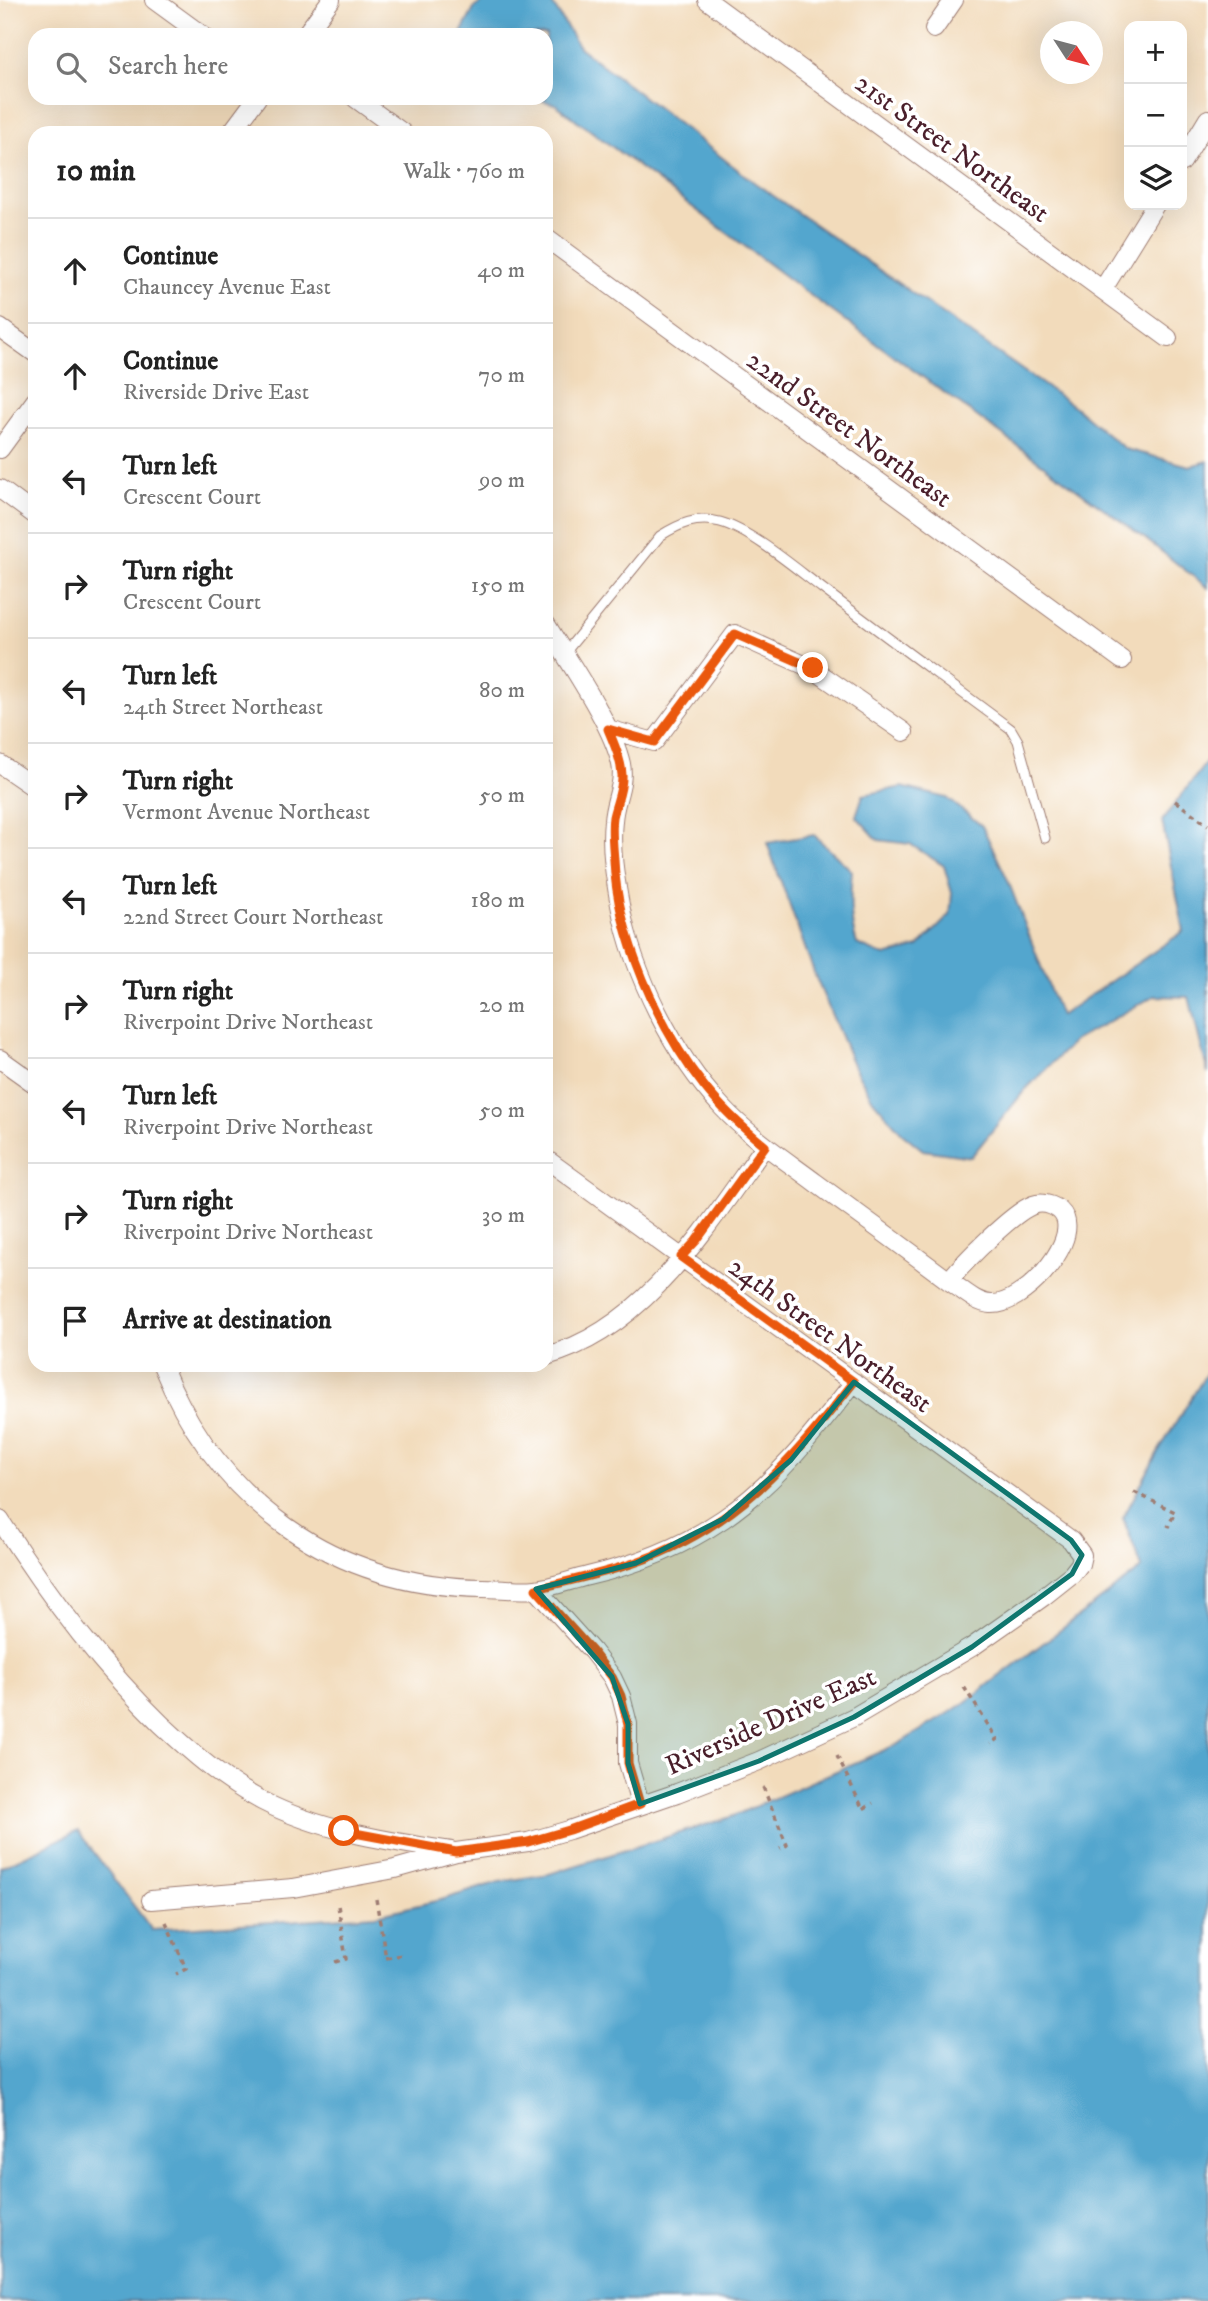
<!DOCTYPE html>
<meta charset="utf-8">
<style>
body{margin:0;font-family:"IM FELL DW Pica",serif;background:#f2f2f2;color:#222}
.controls{position:absolute;right:21px;top:21px;display:grid;overflow:hidden;border-radius:14px;box-shadow:0 7px 28px #0002}
.controls button{width:63px;height:63px;display:grid;place-items:center;padding:0;border:0;border-bottom:2px solid #e0e0e0;background:#fff;color:#222;font:35px sans-serif}
.compass{position:absolute;left:1040px;top:21px;width:63px;height:63px;border-radius:50%;background:#fff;box-shadow:0 7px 28px #0002;rotate:126deg}
.stop{position:absolute;width:21px;height:21px;margin:-16px;border:5px solid #ea580c;border-radius:50%;background:#fff}
.stop.end{background:#ea580c;border-color:#fff;box-shadow:0 2px 7px #0008}
.list{margin:0;padding:0;list-style:none}
h2{display:flex;justify-content:space-between;align-items:center;height:91px;margin:0;padding:0 28px;font-size:30px}
h2 small{font-size:23px;font-weight:400;color:#767676}
.list li{display:grid;grid-template-columns:46px 1fr auto;gap:21px;align-items:center;box-sizing:border-box;height:105px;padding:0 28px;border-top:2px solid #e0e0e0}
.list b{display:block;font-size:26px;white-space:nowrap}
.list p{margin:0;font-size:23px;white-space:nowrap;color:#767676}
.list em{font-size:23px;font-style:normal;color:#767676}
.icon{flex:none;width:38px;height:38px;fill:none;stroke:currentColor;stroke-width:2;stroke-linecap:round;stroke-linejoin:round}
.map{position:relative;flex:none;width:1208px;height:2301px;overflow:hidden}
.search{position:absolute;background:#fff;box-shadow:0 7px 28px #0002;left:28px;top:28px;width:525px;height:77px;display:flex;align-items:center;gap:18px;box-sizing:border-box;padding:0 24px;border-radius:21px;color:#767676;font-size:26px}
.panel{position:absolute;background:#fff;box-shadow:0 7px 28px #0002;left:28px;top:126px;width:525px;height:1246px;border-radius:21px}
.map>svg:first-child{display:block}
.water{fill:#53a6ce;stroke:#4e627c;stroke-width:2}
.lines{fill:none;stroke-linecap:round;stroke-linejoin:round}
.lane-casing{stroke:#9e7d73;stroke-width:11}
.street-casing{stroke:#9e7d73;stroke-width:20}
.path{stroke:#9e7d73;stroke-width:3.5;stroke-dasharray:5 5;stroke-linecap:butt}
.lane{stroke:#fff;stroke-width:9}
.street{stroke:#fff;stroke-width:18}
.route{stroke:#ea580c;stroke-width:9}
.marked{fill:#0f766e;fill-opacity:0.2;stroke:#0f766e;stroke-width:5;stroke-linejoin:round}
.labels{text-anchor:middle;stroke-width:7;stroke-linejoin:round;paint-order:stroke}
.street-label{font-size:28px;fill:#4a1f2b;stroke:#fff}
</style>
<div class="map">
<svg width="1208" height="2301" viewBox="0 0 1208 2301">
<rect width="100%" height="100%" fill="#fff"/>
<filter id="ink" filterUnits="userSpaceOnUse"><feTurbulence type="fractalNoise" baseFrequency=".0143" numOctaves="2"/><feDisplacementMap in="SourceGraphic" scale="14" xChannelSelector="R" yChannelSelector="G"/><feConvolveMatrix kernelMatrix="1 2 1 2 8 2 1 2 1" color-interpolation-filters="sRGB"/></filter>
<filter id="wash" filterUnits="userSpaceOnUse"><feTurbulence type="fractalNoise" baseFrequency=".00686" numOctaves="4" result="noise"/><feDisplacementMap in="SourceGraphic" scale="28" xChannelSelector="R" yChannelSelector="G"/><feGaussianBlur stdDeviation="1.57" result="paint"/><feColorMatrix in="noise" values="0 0 0 0 0 0 0 0 0 0 0 0 0 0 0 0 0 1.4 0 .05"/><feComposite in="paint" operator="in"/></filter>
<g filter="url(#wash)">
<rect width="100%" height="100%" fill="#f2dbbb"/>
<path class="water" d="M 486,0 L 550,0 L 579,47 L 755,183 L 1075,407 L 1125,449 L 1190,466 L 1208,461 L 1208,588 L 1143,537 L 818,301 L 555,104 L 533,98 L 546,98 L 546,35 L 460,35 L 475,7 Z
M 1208,760 L 1208,1074 L 1189,997 L 1154,996 L 1074,1041 L 1024,1091 L 971,1157 L 923,1150 L 902,1133 L 873,1100 L 854,1067 L 816,978 L 767,843 L 814,835 L 852,871 C 850,897 849,919 857,944 L 885,956 L 918,947 L 950,915 L 952,893 L 944,866 L 910,844 L 878,840 L 856,816 L 863,795 L 902,787 L 947,798 L 982,826 L 1007,878 L 1060,1016 L 1184,931 L 1162,821 Z
M 1208,1371 L 1208,2301 L 0,2301 L 0,1867 L 78,1831 L 152,1930 L 376,1915 L 444,1899 L 499,1882 L 549,1874 L 731,1817 L 898,1744 L 959,1707 L 1142,1568 L 1123,1518 L 1158,1452 Z"/>
</g>
<g filter="url(#ink)">
<g class="lines">
<g class="lane-casing">
<path id="lane" d="M 564,654 L 660,536 C 679,524 696,516 720,522 C 752,531 795,568 823,589 C 885,636 948,682 1011,729 L 1018,741 L 1045,838"/>
</g>
<g class="street-casing">
<path id="street" d="M 154,0 L 202,35
M 707,0 L 1168,338
M 934,29 L 954,0
M 305,35 L 331,0
M 355,98 L 403,133
M 231,133 L 257,98
M 1182,162 L 1208,119
M 546,238 L 1122,660
M 1103,289 L 1155,205
M 0,328 L 35,353
M 0,449 L 35,401
M 0,489 L 35,515
M 546,624 C 568,661 612,723 621,764 C 625,784 614,801 613,821 C 610,848 615,878 620,905 C 633,974 674,1056 722,1107 C 750,1137 784,1159 816,1183 C 861,1216 905,1248 949,1281 C 962,1289 975,1303 991,1304 C 1021,1306 1076,1247 1065,1218 C 1060,1206 1044,1201 1033,1205 C 1013,1212 963,1263 949,1281
M 608,729 L 654,742 L 735,634 L 813,669 L 904,732
M 0,764 L 35,788
M 0,1059 L 35,1084
M 546,1356 C 645,1330 708,1224 765,1146
M 162,1365 C 218,1503 334,1586 483,1588 C 500,1588 519,1591 536,1589 C 553,1587 571,1580 588,1576 C 635,1565 682,1547 723,1519 C 776,1483 815,1432 854,1382
M 0,1520 C 47,1594 98,1663 161,1724 C 193,1754 223,1780 262,1801 C 320,1831 388,1841 451,1851
M 536,1589 L 592,1651 L 612,1677 L 621,1696 L 628,1724 L 628,1763 L 640,1804
M 151,1900 L 293,1888 L 395,1869 L 456,1852 L 528,1842 L 569,1830 L 677,1793 L 759,1761 L 854,1717 L 972,1647 L 1043,1597 L 1072,1574 L 1080,1564 L 1082,1555 L 1071,1540 L 546,1159"/>
</g>
<path class="path" d="M 1175,801 L 1208,825
M 1134,1492 L 1175,1512 L 1168,1527
M 964,1687 L 997,1739 L 990,1744
M 837,1756 L 863,1809 L 873,1803
M 763,1787 L 787,1845 L 780,1849
M 376,1899 L 386,1958 L 402,1955
M 166,1922 L 186,1969 L 176,1974
M 335,1962 L 346,1959 L 338,1905"/>
<use href="#lane" class="lane"/>
<use href="#street" class="street"/>
</g>
</g>
<g class="lines" filter="url(#ink)">
<path class="route" d="M 344,1831 L 456,1852 L 528,1842 L 569,1830 L 640,1804 L 628,1763 L 628,1724 L 621,1696 L 612,1677 L 592,1651 L 536,1589 C 568,1581 602,1574 634,1563 C 735,1529 790,1463 854,1382 L 681,1257 L 696,1241 L 765,1146 C 743,1128 722,1109 704,1086 C 658,1028 617,934 614,860 C 613,846 611,830 613,817 C 616,803 623,789 622,775 C 621,759 614,744 608,729 L 654,742 L 735,634 L 813,668"/>
</g>
<path class="marked" d="M 854,1382 L 1071,1540 L 1082,1555 L 1072,1574 L 972,1647 L 854,1717 L 759,1761 L 640,1804 L 628,1763 L 628,1724 L 612,1677 L 536,1589 L 636,1563 L 723,1519 L 791,1460 Z"/>
<g class="labels">
<g class="street-label">
<text transform="translate(953 147) rotate(36)" y="10">21st Street Northeast</text>
<text transform="translate(850 428) rotate(36)" y="10">22nd Street Northeast</text>
<text transform="translate(831 1334) rotate(36)" y="10">24th Street Northeast</text>
<text transform="translate(770 1720) rotate(-24)" y="10">Riverside Drive East</text>
</g>
</g>
</svg>
<div class="controls">
<button>+</button>
<button>−</button>
<button><svg class="icon" aria-label="layers" viewBox="0 0 24 24"><path d="M12 4l9 5-9 5-9-5zM3 14l9 5 9-5"/></svg></button>
</div>
<svg class="compass" viewBox="-18 -18 36 36"><path d="M0-13l5 13h-10z" fill="#e53935"/><path d="M0 13l5-13h-10z" fill="#767676"/></svg>
<div class="stop" style="left:344px;top:1831px"></div>
<div class="stop end" style="left:813px;top:668px"></div>
<div class="search"><svg class="icon" aria-label="search" viewBox="0 0 24 24"><circle cx="10" cy="10" r="6"/><path d="M15 15l6 6"/></svg>Search here</div>
<section class="panel">
<h2>10 min<small>Walk · 760 m</small></h2>
<ul class="list">
<li><svg class="icon" aria-label="ahead" viewBox="0 0 24 24"><path d="M12 20V5M6 11l6-6 6 6"/></svg><div><b>Continue</b><p>Chauncey Avenue East</p></div><em>40 m</em></li>
<li><svg class="icon" aria-label="ahead" viewBox="0 0 24 24"><path d="M12 20V5M6 11l6-6 6 6"/></svg><div><b>Continue</b><p>Riverside Drive East</p></div><em>70 m</em></li>
<li><svg class="icon" aria-label="left" viewBox="0 0 24 24"><path d="M17 20v-9H6M10 6l-5 5 5 5"/></svg><div><b>Turn left</b><p>Crescent Court</p></div><em>90 m</em></li>
<li><svg class="icon" aria-label="right" viewBox="0 0 24 24"><path d="M7 20v-9h11M14 6l5 5-5 5"/></svg><div><b>Turn right</b><p>Crescent Court</p></div><em>150 m</em></li>
<li><svg class="icon" aria-label="left" viewBox="0 0 24 24"><path d="M17 20v-9H6M10 6l-5 5 5 5"/></svg><div><b>Turn left</b><p>24th Street Northeast</p></div><em>80 m</em></li>
<li><svg class="icon" aria-label="right" viewBox="0 0 24 24"><path d="M7 20v-9h11M14 6l5 5-5 5"/></svg><div><b>Turn right</b><p>Vermont Avenue Northeast</p></div><em>50 m</em></li>
<li><svg class="icon" aria-label="left" viewBox="0 0 24 24"><path d="M17 20v-9H6M10 6l-5 5 5 5"/></svg><div><b>Turn left</b><p>22nd Street Court Northeast</p></div><em>180 m</em></li>
<li><svg class="icon" aria-label="right" viewBox="0 0 24 24"><path d="M7 20v-9h11M14 6l5 5-5 5"/></svg><div><b>Turn right</b><p>Riverpoint Drive Northeast</p></div><em>20 m</em></li>
<li><svg class="icon" aria-label="left" viewBox="0 0 24 24"><path d="M17 20v-9H6M10 6l-5 5 5 5"/></svg><div><b>Turn left</b><p>Riverpoint Drive Northeast</p></div><em>50 m</em></li>
<li><svg class="icon" aria-label="right" viewBox="0 0 24 24"><path d="M7 20v-9h11M14 6l5 5-5 5"/></svg><div><b>Turn right</b><p>Riverpoint Drive Northeast</p></div><em>30 m</em></li>
<li><svg class="icon" aria-label="arrive" viewBox="0 0 24 24"><path d="M6 21V4h12l-3 4 3 4H6"/></svg><div><b>Arrive at destination</b></div></li>
</ul>
</section>
</div>
